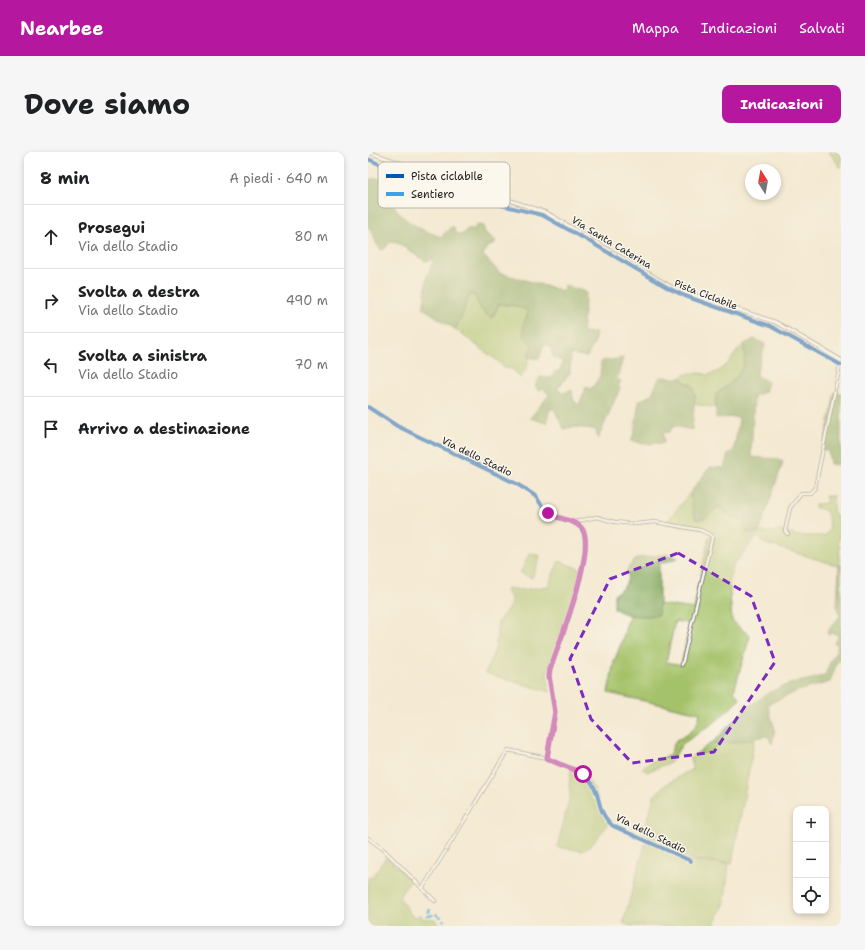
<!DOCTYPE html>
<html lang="it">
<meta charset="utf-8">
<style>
body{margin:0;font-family:"Shantell Sans",sans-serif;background:#f6f6f6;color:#202124}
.controls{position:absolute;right:12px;bottom:12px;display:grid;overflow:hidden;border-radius:8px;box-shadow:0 2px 6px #0003}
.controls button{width:36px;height:36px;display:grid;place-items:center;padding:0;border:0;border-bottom:1px solid #e0e0e0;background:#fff;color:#202124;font:20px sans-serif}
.compass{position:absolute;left:377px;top:12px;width:36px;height:36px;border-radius:50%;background:#fff;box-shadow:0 2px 6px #0003;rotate:349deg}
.stop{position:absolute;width:12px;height:12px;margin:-9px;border:3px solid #b5179e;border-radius:50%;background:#fff}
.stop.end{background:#b5179e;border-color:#fff;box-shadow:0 1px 4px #0008}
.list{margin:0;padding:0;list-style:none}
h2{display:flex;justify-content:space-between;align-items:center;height:52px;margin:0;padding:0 16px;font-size:17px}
h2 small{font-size:13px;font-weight:400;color:#757577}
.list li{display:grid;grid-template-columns:26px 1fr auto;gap:12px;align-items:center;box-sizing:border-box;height:64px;padding:0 16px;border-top:1px solid #e0e0e0}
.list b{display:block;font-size:15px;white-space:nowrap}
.list p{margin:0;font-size:13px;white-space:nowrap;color:#757577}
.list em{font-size:13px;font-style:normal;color:#757577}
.icon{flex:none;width:22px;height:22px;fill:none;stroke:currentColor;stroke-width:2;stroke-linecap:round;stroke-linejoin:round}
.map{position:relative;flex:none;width:473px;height:774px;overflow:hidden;border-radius:8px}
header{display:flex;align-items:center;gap:24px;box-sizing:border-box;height:56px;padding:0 20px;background:#b5179e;color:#fff}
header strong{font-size:19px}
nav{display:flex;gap:22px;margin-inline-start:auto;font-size:14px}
.intro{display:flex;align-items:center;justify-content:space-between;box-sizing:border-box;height:96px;padding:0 24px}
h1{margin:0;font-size:28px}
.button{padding:10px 18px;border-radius:8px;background:#b5179e;color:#fff;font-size:14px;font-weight:700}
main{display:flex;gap:24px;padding:0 24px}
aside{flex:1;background:#fff;border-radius:8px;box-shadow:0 2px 6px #0003}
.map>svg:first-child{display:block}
.green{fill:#a4c269;stroke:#606f42;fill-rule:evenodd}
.forest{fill:#83a85d;stroke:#50623c}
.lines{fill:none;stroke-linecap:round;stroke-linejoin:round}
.minor-casing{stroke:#68645c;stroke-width:4}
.tertiary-casing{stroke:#68645c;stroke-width:4.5}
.minor{stroke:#fff;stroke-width:2.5}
.tertiary{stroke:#fff;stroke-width:3}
.quiet{stroke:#3da2ea;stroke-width:3;stroke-dasharray:6 3;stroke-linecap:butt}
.cycleway-casing{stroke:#fbf7ec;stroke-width:6}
.cycleway{stroke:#0057b8;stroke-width:4}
.route{stroke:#b5179e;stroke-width:5}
.marked{fill:none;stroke:#7b2cbf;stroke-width:3;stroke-dasharray:8 5;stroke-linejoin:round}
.labels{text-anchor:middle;stroke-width:3;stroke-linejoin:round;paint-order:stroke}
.street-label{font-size:10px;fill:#1c1c1c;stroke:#fbf7ec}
.key{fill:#fbf7ec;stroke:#b8b5ae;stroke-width:1}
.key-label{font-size:11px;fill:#1c1c1c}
</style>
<header>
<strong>Nearbee</strong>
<nav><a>Mappa</a><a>Indicazioni</a><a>Salvati</a></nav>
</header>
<div class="intro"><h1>Dove siamo</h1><a class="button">Indicazioni</a></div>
<main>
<aside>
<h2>8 min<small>A piedi · 640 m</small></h2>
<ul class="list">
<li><svg class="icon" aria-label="ahead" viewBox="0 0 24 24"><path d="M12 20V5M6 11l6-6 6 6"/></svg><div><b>Prosegui</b><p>Via dello Stadio</p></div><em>80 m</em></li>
<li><svg class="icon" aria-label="right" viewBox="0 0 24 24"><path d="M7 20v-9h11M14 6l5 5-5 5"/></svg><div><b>Svolta a destra</b><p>Via dello Stadio</p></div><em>490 m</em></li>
<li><svg class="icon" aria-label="left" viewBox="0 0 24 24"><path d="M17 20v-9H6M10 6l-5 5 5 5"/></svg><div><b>Svolta a sinistra</b><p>Via dello Stadio</p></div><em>70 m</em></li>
<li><svg class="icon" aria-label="arrive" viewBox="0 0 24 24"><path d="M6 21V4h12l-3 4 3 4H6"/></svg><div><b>Arrivo a destinazione</b></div></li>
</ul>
</aside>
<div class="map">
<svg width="473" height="774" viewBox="0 0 473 774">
<rect width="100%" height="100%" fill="#fbf7ec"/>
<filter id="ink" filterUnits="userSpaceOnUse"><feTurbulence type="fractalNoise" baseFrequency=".025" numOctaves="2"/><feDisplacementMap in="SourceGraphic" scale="8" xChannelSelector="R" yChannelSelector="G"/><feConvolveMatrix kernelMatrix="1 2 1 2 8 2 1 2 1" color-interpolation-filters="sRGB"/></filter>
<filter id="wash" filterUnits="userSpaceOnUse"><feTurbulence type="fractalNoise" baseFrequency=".012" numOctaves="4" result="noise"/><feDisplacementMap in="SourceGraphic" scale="16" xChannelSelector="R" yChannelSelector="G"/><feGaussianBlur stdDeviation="0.9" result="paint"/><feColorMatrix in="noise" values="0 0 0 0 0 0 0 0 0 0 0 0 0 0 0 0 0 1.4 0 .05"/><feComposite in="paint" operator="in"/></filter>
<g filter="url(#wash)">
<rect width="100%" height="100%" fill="#f4e9d2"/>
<path class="green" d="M 460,0 L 473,0 L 473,16 L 461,0 Z
M 103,142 L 107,144 C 111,154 114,162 125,166 L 131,152 L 155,155 L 160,160 L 156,185 L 164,193 L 159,216 L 152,226 L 145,217 L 136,216 L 131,210 L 87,177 C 95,167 95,153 103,142 Z
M 375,193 C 382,216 366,230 348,242 L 348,256 L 326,252 L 327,244 L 323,232 L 315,229 L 313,225 C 318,220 334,220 340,223 C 364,215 359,208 375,193 Z
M 322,341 L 327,366 L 330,368 L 337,365 L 351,354 L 363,365 L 377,371 L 379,381 L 414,379 L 431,384 L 457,384 L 462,377 C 459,364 462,357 447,356 L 447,352 L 459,351 L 457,344 L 465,344 L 465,358 L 470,367 L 472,376 L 470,392 L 472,394 L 471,414 L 395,391 L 394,387 L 389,385 L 366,412 L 361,427 L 364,469 L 382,484 L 366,539 L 372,547 L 347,570 L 314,592 L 303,610 L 279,620 L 274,616 C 282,609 291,608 301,604 L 308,588 C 322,583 330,576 332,561 L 240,541 L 246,510 L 254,489 L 261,463 L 289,463 L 291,452 L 326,457 L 341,384 L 345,380 L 341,377 L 298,371 ZM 307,469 L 322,472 L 313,513 L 298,510 Z
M 162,401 L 172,404 L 164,426 L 152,421 Z
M 191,409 L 212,417 L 209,434 L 179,521 L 182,540 L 117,521 L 127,498 L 130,470 L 142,454 L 143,445 L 138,440 L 139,436 L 154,438 L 180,434 Z
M 387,585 L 364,711 L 327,708 L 275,685 L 286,644 L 297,633 L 324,617 L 324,609 L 321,607 L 345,590 L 348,591 Z
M 203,617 C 210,621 217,624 221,630 C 231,641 229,658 241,672 L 222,694 L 215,699 L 189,695 L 202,645 L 201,633 Z
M 278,689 L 323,709 L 361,712 L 357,750 L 346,774 L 263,774 L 255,771 Z
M 18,705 L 43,727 L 31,745 L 43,763 L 49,765 L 53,762 L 53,766 L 67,767 L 71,774 L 4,774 L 0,769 L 0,725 L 4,726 Z"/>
<path class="forest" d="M 0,27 C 11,27 23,25 31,34 L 28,40 L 23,45 C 29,68 52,77 73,85 L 83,75 L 86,75 L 87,81 L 94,83 L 99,77 L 107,77 L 108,72 L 116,74 L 116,79 L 128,89 L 126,93 L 119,95 L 115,103 L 132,121 L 195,139 L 196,133 L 218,140 L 214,180 L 228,181 L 226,192 L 219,205 L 203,202 L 202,221 L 189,237 L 193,238 L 194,241 L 204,238 L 205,247 L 211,253 L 218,235 L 223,237 L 232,225 L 233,209 L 255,206 L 249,227 L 253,229 L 250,235 L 252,236 L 230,287 L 228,279 L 225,277 L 204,275 L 196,277 L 186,257 L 182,257 L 178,271 L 162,266 L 181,243 L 175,236 L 171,239 L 167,234 L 172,225 L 184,226 L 187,219 L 191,220 L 195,210 L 185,205 L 183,196 L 177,192 L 171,207 L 160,205 L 164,193 L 156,185 L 155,174 L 160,160 L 159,158 L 144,153 L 131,152 L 124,166 C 114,162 110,153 107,144 L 103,142 C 95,153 95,167 87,177 L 55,156 C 58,146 57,132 59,124 C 62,116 65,113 65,104 L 62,109 L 57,109 L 27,89 L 21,91 L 17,97 L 13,98 C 6,91 7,82 0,75 Z
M 386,187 L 397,192 C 395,204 389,213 389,224 L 400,230 L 397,240 L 386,244 L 383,305 L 410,307 L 415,310 L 391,381 L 378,381 L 377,371 L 363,365 L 352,354 L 336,366 L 328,367 L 325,358 L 322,341 L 342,315 L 356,316 L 360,302 L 366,298 L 371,267 L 370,265 L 348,266 L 348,242 C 366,230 382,216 375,193 Z
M 292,225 L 313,226 L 315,229 L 325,234 L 327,244 L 324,278 L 306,274 L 301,280 L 295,281 L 296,291 L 275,292 L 263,288 L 266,281 L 271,249 L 283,243 Z
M 467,240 L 473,241 L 473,313 L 462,312 L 460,299 L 455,298 Z
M 299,402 L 310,406 L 291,412 L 291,451 L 290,463 C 277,465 256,465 246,456 L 246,442 C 258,435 261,430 259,417 L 269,406 Z
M 473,412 L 473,508 L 469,510 L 462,530 L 430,539 L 403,551 L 400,554 L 407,578 L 404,592 L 400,584 C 383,586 361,595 345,590 C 368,567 389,542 422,532 C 434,528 446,528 458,522 C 460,511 467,504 470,493 L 466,490 L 470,486 L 469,482 L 464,481 L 460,483 L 460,478 L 472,464 L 469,455 L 471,413 Z"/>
</g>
<g filter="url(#ink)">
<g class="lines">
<g class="minor-casing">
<path id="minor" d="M 0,255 L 29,274 L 149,332 C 155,336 162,340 167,344 C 173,350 175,359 183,363 C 193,368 210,368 215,379 C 227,401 191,492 182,517 L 181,524 L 187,560 L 179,606 C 193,615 212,616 223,630 C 234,644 227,658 245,674 L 323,709
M 206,370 L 229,365 L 247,370 L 267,372 L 287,370 L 332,378 L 343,383 L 344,386 L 314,513
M 420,382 L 417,379 L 422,356 L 433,341 L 442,341 L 447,336 L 473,208
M 0,686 L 16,698 L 67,749
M 54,737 L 140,598 L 179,606"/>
</g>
<g class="tertiary-casing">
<path id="tertiary" d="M 0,0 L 179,61 L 305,136 L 407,170 L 473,208"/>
</g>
<use href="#minor" class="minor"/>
<use href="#tertiary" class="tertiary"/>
<path class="quiet" d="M 61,757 L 59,766 L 68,765 L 74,774"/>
<g class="cycleway-casing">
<path id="cycleway" d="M 0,7 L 31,21 L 87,35 L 133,53 L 174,63 L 219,88 L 302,137 L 317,144 L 402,174 L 473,213
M 0,255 L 29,274 L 149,332 C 155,336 162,340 167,344 C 173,350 175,359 183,363 C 193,368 210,368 215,379 C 227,401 191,492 182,517 L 181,524 L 187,560 L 179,606 C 193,615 212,616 223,630 C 234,644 227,658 245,674 L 323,709"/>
</g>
<use href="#cycleway" class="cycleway"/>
</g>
</g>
<g class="lines" filter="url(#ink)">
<path class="route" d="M 180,361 C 190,367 209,368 215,378 C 227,400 191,492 182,517 L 181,524 L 187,560 L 179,606 C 190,613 203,615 215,622"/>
</g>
<path d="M0 0H473V774H0ZM 310,401 L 383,444 L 407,510 L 346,600 L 264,611 L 223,567 L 202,507 L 242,427 Z" fill="#f4e9d2" fill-opacity=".55" fill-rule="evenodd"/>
<path class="marked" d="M 310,401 L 383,444 L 407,510 L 346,600 L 264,611 L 223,567 L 202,507 L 242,427 Z"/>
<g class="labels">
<g class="street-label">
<text transform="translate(244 90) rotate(31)" y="4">Via Santa Caterina</text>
<text transform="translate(338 142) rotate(21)" y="4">Pista Ciclabile</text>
<text transform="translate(109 304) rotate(26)" y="4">Via dello Stadio</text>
<text transform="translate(283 681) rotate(26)" y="4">Via dello Stadio</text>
</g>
</g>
<rect x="10" y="10" width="132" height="46" rx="6" class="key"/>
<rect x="18" y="22" width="18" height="4" fill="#0057b8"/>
<rect x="18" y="40" width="18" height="4" fill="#3da2ea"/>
<g class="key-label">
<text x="43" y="28">Pista ciclabile</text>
<text x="43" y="46">Sentiero</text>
</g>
</svg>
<div class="controls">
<button>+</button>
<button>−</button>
<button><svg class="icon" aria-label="locate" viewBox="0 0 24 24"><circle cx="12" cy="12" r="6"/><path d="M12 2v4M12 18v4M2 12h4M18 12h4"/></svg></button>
</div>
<svg class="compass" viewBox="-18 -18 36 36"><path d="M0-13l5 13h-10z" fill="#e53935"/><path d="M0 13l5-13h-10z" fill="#757577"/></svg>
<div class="stop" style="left:215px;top:622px"></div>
<div class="stop end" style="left:180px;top:361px"></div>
</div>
</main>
